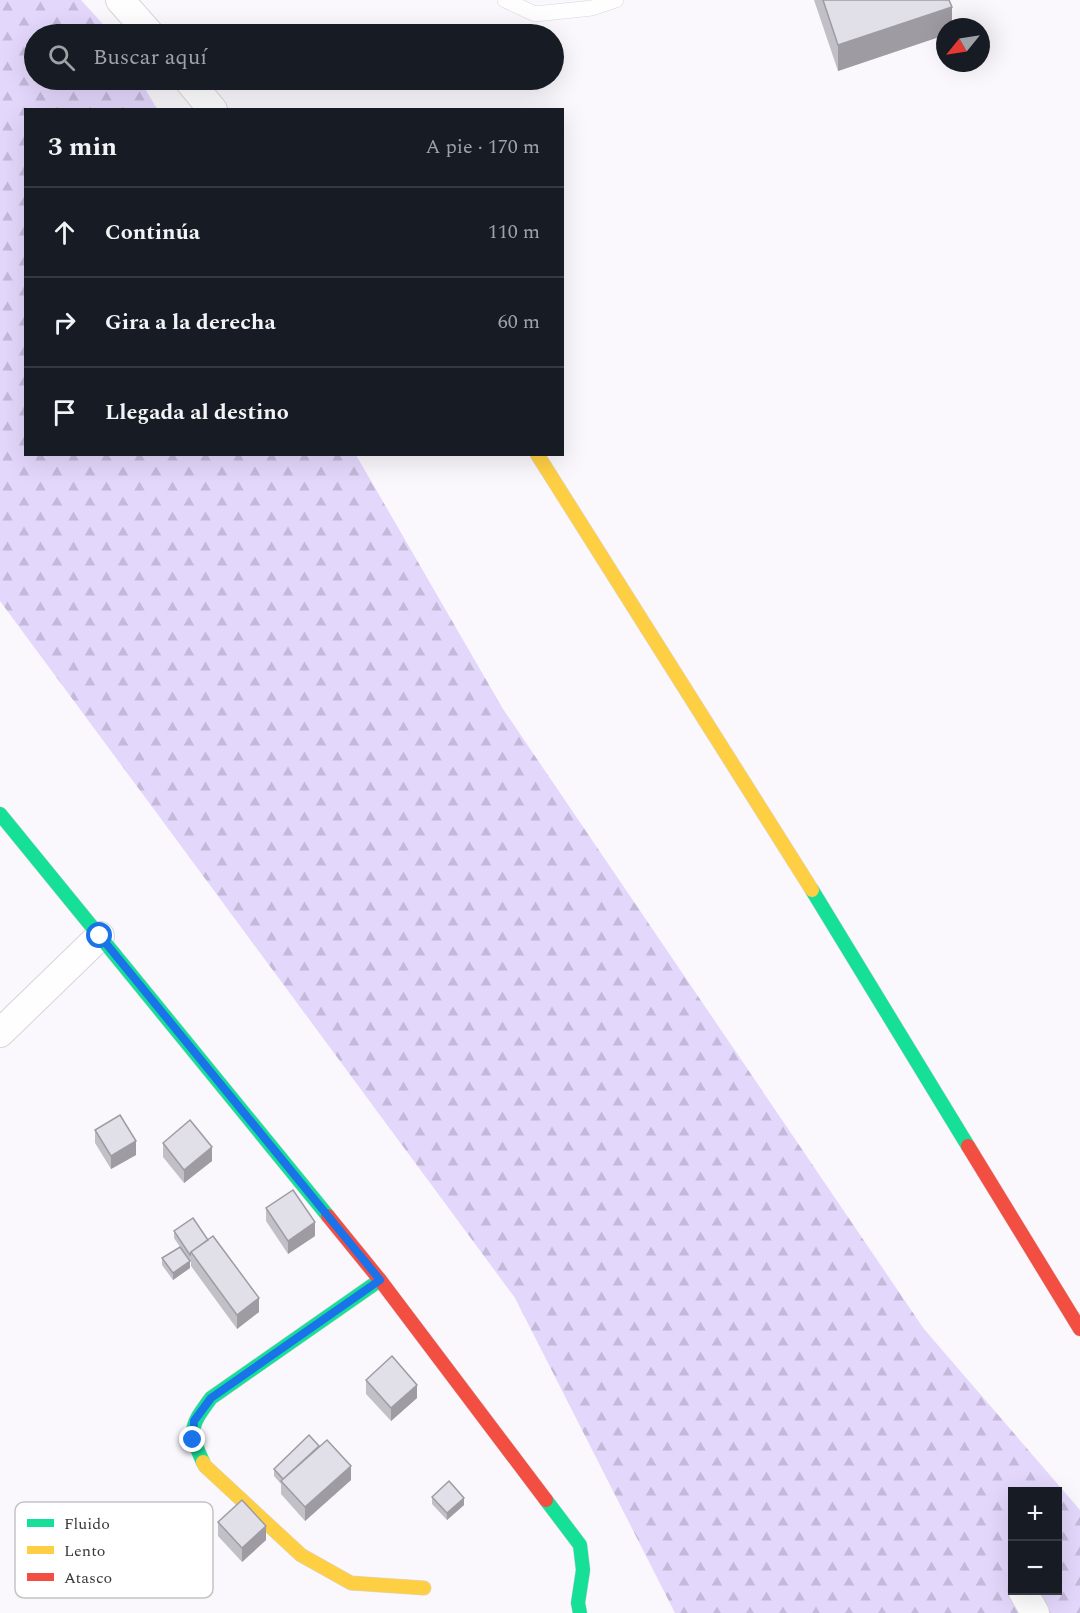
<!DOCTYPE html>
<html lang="es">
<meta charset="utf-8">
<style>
body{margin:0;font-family:Spectral,serif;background:#20242c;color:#f1f3f6}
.controls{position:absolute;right:18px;bottom:18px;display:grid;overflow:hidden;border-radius:0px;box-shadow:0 6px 24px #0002}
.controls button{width:54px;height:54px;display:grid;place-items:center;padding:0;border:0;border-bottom:2px solid #363941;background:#171b24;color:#f1f3f6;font:30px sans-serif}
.compass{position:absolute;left:936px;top:18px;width:54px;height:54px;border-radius:50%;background:#171b24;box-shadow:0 6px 24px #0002;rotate:240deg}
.stop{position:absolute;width:18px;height:18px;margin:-14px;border:4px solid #1a73e8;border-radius:50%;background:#fff}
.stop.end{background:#1a73e8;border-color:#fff;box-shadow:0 2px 6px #0008}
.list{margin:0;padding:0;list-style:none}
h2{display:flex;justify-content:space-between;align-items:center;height:78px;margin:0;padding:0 24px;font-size:26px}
h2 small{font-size:20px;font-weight:400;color:#9ea1a6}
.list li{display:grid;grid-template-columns:39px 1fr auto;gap:18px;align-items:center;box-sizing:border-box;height:90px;padding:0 24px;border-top:2px solid #363941}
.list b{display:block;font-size:22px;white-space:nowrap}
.list em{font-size:20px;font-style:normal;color:#9ea1a6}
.icon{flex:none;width:33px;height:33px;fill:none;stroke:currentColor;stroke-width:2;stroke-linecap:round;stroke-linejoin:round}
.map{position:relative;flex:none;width:1080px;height:1613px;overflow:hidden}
.search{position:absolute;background:#171b24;box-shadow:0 6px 24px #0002;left:24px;top:24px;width:540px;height:66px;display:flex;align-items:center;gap:15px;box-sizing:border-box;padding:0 21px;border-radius:33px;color:#9ea1a6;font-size:22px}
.panel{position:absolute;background:#171b24;box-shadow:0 6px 24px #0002;left:24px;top:108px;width:540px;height:348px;border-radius:0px}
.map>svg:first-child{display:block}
.forest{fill:url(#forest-firs);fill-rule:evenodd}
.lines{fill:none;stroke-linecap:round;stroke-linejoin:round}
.lane-casing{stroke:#d7d5da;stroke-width:16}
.street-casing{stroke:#d7d5da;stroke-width:30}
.fast-casing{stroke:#d7d5da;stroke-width:15}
.slow-casing{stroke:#d7d5da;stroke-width:15}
.jam-casing{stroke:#d7d5da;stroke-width:15}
.lane{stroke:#fefeff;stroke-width:15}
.street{stroke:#fefeff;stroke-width:28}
.fast{stroke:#16e098;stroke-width:14}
.slow{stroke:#ffcf43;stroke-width:14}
.jam{stroke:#f24e42;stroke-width:14}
.wall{fill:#c2c0c7}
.shaded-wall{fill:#9e9ca2}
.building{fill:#e1dfe7;stroke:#9e9ca2;stroke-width:1.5}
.route{stroke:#1a73e8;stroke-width:8}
.key{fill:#fff;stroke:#c4c4c5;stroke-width:1.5}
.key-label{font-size:16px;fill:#3a393e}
</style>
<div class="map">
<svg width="1080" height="1613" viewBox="0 0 1080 1613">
<defs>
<pattern id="forest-firs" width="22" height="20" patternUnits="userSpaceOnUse" patternTransform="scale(1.5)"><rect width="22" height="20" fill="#e4d7fc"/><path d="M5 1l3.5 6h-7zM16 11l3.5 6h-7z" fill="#c4b9d9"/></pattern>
</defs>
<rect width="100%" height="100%" fill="#faf8fd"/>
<path class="forest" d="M 0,0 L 81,0 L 112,34 L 34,34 L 34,80 L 140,80 L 157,109 L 26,110 L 26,454 L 356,455 L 503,709 L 924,1329 L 1080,1510 L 1080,1613 L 675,1613 L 515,1298 L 0,601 ZM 1012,1492 L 1058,1492 L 1058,1590 L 1012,1590 Z"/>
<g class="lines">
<g class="lane-casing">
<path id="lane" d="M 505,0 L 535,14 L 592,8 L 616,0"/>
</g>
<g class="street-casing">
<path id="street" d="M 120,0 L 150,34
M 188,80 L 213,110
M 0,1033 L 100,936
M 1022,1590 L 1035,1613"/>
</g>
<g class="fast-casing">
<path id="fast" d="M 0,814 L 328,1216
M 812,890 L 968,1146
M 203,1462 C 188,1429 190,1427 211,1398 L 380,1280
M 546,1500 L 580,1545 L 583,1570 L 578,1603 L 580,1613"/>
</g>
<g class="slow-casing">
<path id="slow" d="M 537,454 L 812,890
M 203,1462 L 205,1466 L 301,1555 L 351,1583 L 424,1588"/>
</g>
<g class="jam-casing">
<path id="jam" d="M 968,1146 L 1080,1329
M 328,1216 L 380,1280 L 546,1500"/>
</g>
<use href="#lane" class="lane"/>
<use href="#street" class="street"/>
<use href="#fast" class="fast"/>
<use href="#slow" class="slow"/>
<use href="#jam" class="jam"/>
</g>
<path class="wall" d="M 814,0 L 949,0 L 952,27 L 945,27 L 945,35 L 838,71 Z
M 95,1130 L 136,1155 L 111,1169 L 95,1143 Z
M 163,1143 L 212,1161 L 184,1183 L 163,1157 Z
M 266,1208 L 315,1236 L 288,1254 L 266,1221 Z
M 174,1231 L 259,1312 L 237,1329 L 191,1266 L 191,1261 L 190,1261 L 190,1268 L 173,1280 L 162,1265 L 162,1258 L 180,1247 L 174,1238 Z
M 366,1380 L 417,1398 L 391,1421 L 366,1394 Z
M 274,1469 L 351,1480 L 305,1521 L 281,1494 L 281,1484 L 274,1476 Z
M 432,1497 L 464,1505 L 447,1520 L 432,1504 Z
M 218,1522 L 266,1540 L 242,1562 L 218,1536 Z"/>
<path class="shaded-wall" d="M 952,7 L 952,27 L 945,27 L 945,35 L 838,71 L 838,45 Z
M 136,1141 L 136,1155 L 111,1169 L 111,1156 Z
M 212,1147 L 212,1161 L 184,1183 L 184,1170 Z
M 315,1222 L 315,1236 L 288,1254 L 288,1241 Z
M 190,1261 L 190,1268 L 173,1280 L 173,1273 Z
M 259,1298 L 259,1312 L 237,1329 L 237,1315 Z
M 417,1385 L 417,1398 L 391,1421 L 391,1408 Z
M 351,1466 L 351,1480 L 305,1521 L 305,1507 Z
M 464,1498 L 464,1505 L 447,1520 L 447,1513 Z
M 266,1526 L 266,1540 L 242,1562 L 242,1548 Z"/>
<path class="building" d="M 823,0 L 949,0 L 952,7 L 838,45 Z
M 120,1115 L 136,1141 L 111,1156 L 95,1130 Z
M 190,1120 L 212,1147 L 184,1170 L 163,1143 Z
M 293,1190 L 315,1222 L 288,1241 L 266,1208 Z
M 193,1218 L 208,1240 L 191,1252 L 190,1255 L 174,1231 Z
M 213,1236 L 259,1298 L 237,1315 L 191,1252 Z
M 180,1247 L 190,1261 L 173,1273 L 162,1258 Z
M 392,1356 L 417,1385 L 391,1408 L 366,1380 Z
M 309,1435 L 319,1446 L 283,1479 L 274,1469 Z
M 327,1440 L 351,1466 L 305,1507 L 281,1481 Z
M 449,1481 L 464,1498 L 447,1513 L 432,1497 Z
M 242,1500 L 266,1526 L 242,1548 L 218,1522 Z"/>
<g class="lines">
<path class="route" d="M 100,936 L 380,1280 L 211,1398 L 194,1421 L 193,1440"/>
</g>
<rect x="15" y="1502" width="198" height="96" rx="9" class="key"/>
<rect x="27" y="1519" width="27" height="8" fill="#16e098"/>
<rect x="27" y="1546" width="27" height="8" fill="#ffcf43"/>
<rect x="27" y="1573" width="27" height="8" fill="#f24e42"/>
<g class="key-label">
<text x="64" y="1529">Fluido</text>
<text x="64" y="1556">Lento</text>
<text x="64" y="1583">Atasco</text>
</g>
</svg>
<div class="controls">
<button>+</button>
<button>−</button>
</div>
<svg class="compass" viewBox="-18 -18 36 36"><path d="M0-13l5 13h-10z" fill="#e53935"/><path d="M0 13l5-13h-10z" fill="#9ea1a6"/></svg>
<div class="stop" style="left:100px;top:936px"></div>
<div class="stop end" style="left:193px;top:1440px"></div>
<div class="search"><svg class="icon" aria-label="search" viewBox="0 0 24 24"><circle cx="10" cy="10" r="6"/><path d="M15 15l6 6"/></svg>Buscar aquí</div>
<section class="panel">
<h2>3 min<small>A pie · 170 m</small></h2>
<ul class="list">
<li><svg class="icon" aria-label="ahead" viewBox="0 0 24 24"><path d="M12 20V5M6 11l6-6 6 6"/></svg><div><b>Continúa</b></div><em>110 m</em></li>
<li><svg class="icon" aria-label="right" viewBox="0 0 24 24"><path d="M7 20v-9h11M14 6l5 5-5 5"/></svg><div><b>Gira a la derecha</b></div><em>60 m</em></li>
<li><svg class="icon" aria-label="arrive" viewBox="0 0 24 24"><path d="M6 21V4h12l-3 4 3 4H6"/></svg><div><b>Llegada al destino</b></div></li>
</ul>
</section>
</div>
